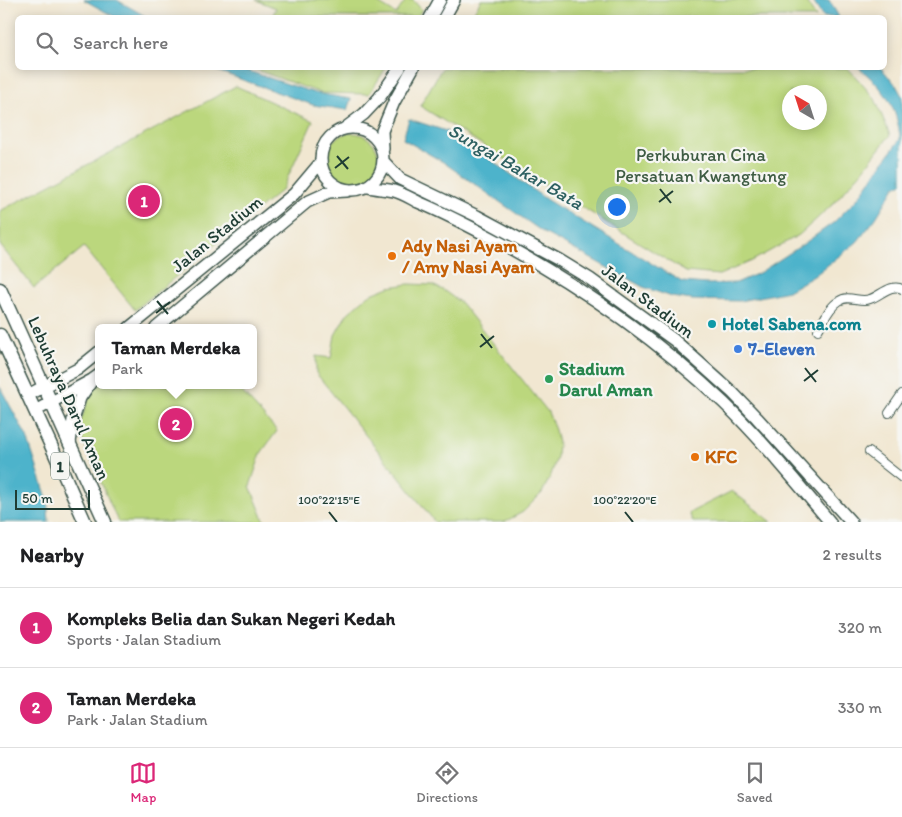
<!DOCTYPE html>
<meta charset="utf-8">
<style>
body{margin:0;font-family:Itim,sans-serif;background:#f6f6f6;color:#202124}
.compass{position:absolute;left:782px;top:85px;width:45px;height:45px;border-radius:50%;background:#fff;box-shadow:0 2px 12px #0003;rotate:321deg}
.scale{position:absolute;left:15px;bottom:12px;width:75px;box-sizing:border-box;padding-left:5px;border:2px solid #1f3d34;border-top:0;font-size:14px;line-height:18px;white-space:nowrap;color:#1f3d34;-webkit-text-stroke:4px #f6f6f2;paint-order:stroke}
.you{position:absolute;left:616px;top:206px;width:18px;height:18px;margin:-12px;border:4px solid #fff;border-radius:50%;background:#1a73e8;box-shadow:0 0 0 8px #1a73e833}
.badge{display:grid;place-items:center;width:32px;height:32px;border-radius:50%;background:#db2777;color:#fff;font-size:16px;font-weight:700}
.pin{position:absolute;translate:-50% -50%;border:2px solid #fff;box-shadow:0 1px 5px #0006}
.popup{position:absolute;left:95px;top:324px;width:162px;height:65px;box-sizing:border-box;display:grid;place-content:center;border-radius:8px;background:#fff;filter:drop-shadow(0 1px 4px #0005);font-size:16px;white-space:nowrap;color:#757577}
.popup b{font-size:19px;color:#202124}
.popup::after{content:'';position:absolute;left:50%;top:100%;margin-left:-10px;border:10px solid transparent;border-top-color:#fff}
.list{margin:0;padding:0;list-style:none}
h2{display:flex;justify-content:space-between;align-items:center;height:65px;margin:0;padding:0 20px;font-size:21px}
h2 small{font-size:16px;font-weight:400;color:#757577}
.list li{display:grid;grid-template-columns:32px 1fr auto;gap:15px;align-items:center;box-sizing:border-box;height:80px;padding:0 20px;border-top:1px solid #e0e0e0}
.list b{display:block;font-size:19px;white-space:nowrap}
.list p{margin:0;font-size:16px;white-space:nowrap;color:#757577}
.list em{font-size:16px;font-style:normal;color:#757577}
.icon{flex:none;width:28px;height:28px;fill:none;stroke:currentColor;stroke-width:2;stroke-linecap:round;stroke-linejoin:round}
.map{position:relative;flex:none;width:902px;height:522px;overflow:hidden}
.search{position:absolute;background:#fff;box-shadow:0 2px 12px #0003;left:15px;right:15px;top:15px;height:55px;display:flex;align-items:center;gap:12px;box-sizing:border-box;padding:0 18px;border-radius:8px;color:#757577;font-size:19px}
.sheet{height:225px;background:#fff}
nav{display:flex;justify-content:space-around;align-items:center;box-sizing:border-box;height:70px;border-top:1px solid #e0e0e0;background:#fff;font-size:14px;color:#757577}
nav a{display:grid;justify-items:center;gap:2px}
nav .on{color:#db2777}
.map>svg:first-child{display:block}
.green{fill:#bbd77d;stroke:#6d8a58;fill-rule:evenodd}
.water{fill:#4db3cb;stroke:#367880}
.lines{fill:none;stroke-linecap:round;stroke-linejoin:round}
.street-casing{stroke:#3e564c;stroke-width:10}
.secondary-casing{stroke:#3e564c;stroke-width:14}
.primary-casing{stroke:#3e564c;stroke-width:15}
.street{stroke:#fff;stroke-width:8}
.secondary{stroke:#fff;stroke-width:11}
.primary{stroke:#fff;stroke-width:12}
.ticks{fill:none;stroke:#1f3d34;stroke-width:2}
.food-dot{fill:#e8710a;stroke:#f6f6f2;stroke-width:2}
.culture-dot{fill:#0f9aa8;stroke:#f6f6f2;stroke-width:2}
.shop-dot{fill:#3f7fe0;stroke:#f6f6f2;stroke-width:2}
.leisure-dot{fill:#2e9e5b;stroke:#f6f6f2;stroke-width:2}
.labels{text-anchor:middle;stroke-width:4.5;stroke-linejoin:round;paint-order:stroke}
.shield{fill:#f6f6f2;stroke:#60746d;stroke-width:1}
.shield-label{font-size:16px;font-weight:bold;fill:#1f3d34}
.park-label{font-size:18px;fill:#3e5c43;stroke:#f6f6f2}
.street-label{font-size:18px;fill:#1f3d34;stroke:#f6f6f2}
.food-label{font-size:18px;font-weight:bold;fill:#c56008;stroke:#f6f6f2;text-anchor:start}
.culture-label{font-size:18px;font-weight:bold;fill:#0d838f;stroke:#f6f6f2;text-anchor:start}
.shop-label{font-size:18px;font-weight:bold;fill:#366cbe;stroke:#f6f6f2;text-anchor:start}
.leisure-label{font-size:18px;font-weight:bold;fill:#27864d;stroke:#f6f6f2;text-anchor:start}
.water-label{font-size:19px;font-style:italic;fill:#2d6061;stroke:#f6f6f2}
.ticks-label{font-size:12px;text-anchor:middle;fill:#1f3d34;stroke:#f6f6f2;stroke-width:4.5;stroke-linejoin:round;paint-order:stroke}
</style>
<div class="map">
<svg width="902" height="522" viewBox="0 0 902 522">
<rect width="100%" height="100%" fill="#f6f6f2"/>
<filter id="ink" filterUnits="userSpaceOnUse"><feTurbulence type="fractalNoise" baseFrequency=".02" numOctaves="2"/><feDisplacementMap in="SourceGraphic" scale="10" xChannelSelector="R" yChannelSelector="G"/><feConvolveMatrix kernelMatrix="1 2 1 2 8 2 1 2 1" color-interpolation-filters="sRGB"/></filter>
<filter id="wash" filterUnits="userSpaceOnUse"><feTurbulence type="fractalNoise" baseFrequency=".0096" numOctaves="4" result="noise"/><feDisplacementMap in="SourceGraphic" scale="20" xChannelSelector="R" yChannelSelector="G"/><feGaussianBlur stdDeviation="1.12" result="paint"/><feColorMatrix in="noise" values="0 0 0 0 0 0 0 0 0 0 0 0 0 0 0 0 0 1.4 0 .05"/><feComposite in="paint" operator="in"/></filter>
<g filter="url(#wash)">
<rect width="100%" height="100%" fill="#f1e7d1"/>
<path class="green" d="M 256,0 L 373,0 L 396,14 L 406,0 L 413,0 L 422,10 L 417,17 L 272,17 L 276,8 Z
M 481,0 L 805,0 L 816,17 L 471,17 Z
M 251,68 L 386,68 L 369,94 L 321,93 Z
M 442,68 L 848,68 L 875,99 L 890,135 L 863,170 L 832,205 L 799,235 L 752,261 L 719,275 L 686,272 L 420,106 ZM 790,92 L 820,92 L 820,122 L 790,122 Z
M 236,86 L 313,121 L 282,190 L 135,310 L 84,247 L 34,288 L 0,245 L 0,211 Z
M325 160a27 27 0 1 1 54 0a27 27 0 1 1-54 0Z
M 409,284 L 432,285 L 443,290 L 461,303 L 548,412 L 555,430 L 558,443 L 557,457 L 551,475 L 542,493 L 523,512 L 504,522 L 435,522 L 316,373 L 316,356 L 331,358 L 335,335 L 347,314 L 369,295 L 389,287 Z
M 98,383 L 99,385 L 236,385 L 277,431 L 261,453 L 250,486 L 265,522 L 118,522 L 79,431 L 82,417 L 92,389 Z
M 732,491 L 772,522 L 693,522 L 689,513 Z"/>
<path class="water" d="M 84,0 L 117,0 L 147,17 L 115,17 Z
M 812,0 L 829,0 L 839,17 L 823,17 Z
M 209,68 L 239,68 L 315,93 L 351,99 L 347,110 L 313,105 Z
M 859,68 L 881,68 L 896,85 L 902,96 L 902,183 L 895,187 L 876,218 L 857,242 L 814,276 L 788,291 L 740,301 L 692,300 L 672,297 L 643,287 L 544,233 L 443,162 L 403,139 L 409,119 L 446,131 L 487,157 L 547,200 L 682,282 L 707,284 L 736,283 L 759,273 L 802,245 L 833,223 L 857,199 L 900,139 C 898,107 883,87 859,68 Z
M 0,387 L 27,437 L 47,498 L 49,522 L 0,522 Z"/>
</g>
<g filter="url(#ink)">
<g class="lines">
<g class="street-casing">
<path id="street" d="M 818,330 C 824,320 829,307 839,301 C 849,294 859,303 870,299 C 880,296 891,283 902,289
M 889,413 L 902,394
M 869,452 L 902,478"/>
</g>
<g class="secondary-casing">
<path id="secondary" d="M 430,18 L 440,0
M 444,18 L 454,0
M321 159a31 31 0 1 1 62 0a31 31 0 1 1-62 0Z
M 344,129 L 364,114 L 379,98 L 400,68
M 383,149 L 382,131 L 394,102 L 413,68
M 384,162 L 400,179 L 477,216 L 559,260 L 590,279 L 674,340 L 733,393 L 757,418 L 851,522
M 368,187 C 376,189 386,189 394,191 C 402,193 410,198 418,202 C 447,214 475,229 503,244 C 583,288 658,340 724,403 C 762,440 796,482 830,522
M 129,328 L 294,194 L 321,162
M 156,328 L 307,202 L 329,192 L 347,191
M 28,395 L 78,369 L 99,352
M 35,411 L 92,380 L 99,375
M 70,443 L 73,420 L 80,398 L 91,382"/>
</g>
<g class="primary-casing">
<path id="primary" d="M 0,289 L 105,522
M 0,335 L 54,452 L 85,522"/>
</g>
<use href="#street" class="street"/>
<use href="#secondary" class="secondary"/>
<use href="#primary" class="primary"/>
</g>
</g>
<path class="ticks" d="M 337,156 L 348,169M 335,168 L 349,157M 660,189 L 671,203M 659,202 L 673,191M 157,301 L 168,314M 156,313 L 170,302M 481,334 L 492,348M 480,347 L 494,336M 805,368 L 816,382M 804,381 L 818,370M 329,512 L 337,522M 625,512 L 633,522"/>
<g class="food-dot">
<circle cx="392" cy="256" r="5"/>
<circle cx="695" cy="457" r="5"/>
</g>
<circle class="culture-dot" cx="712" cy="324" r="5"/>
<circle class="shop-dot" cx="738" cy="349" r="5"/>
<circle class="leisure-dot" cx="549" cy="379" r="5"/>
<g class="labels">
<rect class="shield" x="51" y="452.5" width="18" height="27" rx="4"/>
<g class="shield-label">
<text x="60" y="472">1</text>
</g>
<g class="park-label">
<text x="701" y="161">Perkuburan Cina<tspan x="701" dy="21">Persatuan Kwangtung</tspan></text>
</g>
<g class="street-label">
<text transform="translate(217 234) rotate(-39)" y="6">Jalan Stadium</text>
<text transform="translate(648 301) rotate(37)" y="6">Jalan Stadium</text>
<text transform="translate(69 398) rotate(66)" y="6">Lebuhraya Darul Aman</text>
</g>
<g class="food-label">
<text x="402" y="252">Ady Nasi Ayam<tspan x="402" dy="21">/ Amy Nasi Ayam</tspan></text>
<text x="705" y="463">KFC</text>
</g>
<g class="culture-label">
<text x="722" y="330">Hotel Sabena.com</text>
</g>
<g class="shop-label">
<text x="748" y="355">7-Eleven</text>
</g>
<g class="leisure-label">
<text x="559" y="375">Stadium<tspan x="559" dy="21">Darul Aman</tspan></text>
</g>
<g class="water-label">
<text transform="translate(516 166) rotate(30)" y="7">Sungai Bakar Bata</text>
</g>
</g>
<g class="ticks-label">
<text x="329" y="504">100°22'15"E</text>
<text x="625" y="504">100°22'20"E</text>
</g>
</svg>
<svg class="compass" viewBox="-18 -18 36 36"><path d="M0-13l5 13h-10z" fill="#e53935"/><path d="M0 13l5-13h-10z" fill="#757577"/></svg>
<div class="scale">50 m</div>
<div class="you"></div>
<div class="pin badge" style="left:144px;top:201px">1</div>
<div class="pin badge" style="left:176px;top:424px">2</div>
<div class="popup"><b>Taman Merdeka</b>Park</div>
<div class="search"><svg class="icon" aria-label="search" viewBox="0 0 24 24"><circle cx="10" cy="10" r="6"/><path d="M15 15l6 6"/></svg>Search here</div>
</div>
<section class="sheet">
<h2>Nearby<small>2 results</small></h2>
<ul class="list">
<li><span class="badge">1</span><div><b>Kompleks Belia dan Sukan Negeri Kedah</b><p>Sports · Jalan Stadium</p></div><em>320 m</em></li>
<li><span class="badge">2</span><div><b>Taman Merdeka</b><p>Park · Jalan Stadium</p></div><em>330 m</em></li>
</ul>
</section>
<nav>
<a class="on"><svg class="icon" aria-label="map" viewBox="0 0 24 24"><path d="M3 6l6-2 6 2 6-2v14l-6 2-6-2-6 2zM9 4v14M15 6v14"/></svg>Map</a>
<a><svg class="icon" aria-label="directions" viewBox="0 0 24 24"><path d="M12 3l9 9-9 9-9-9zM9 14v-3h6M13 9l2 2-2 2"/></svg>Directions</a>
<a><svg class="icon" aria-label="saved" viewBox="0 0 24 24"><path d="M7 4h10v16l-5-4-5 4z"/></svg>Saved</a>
</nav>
